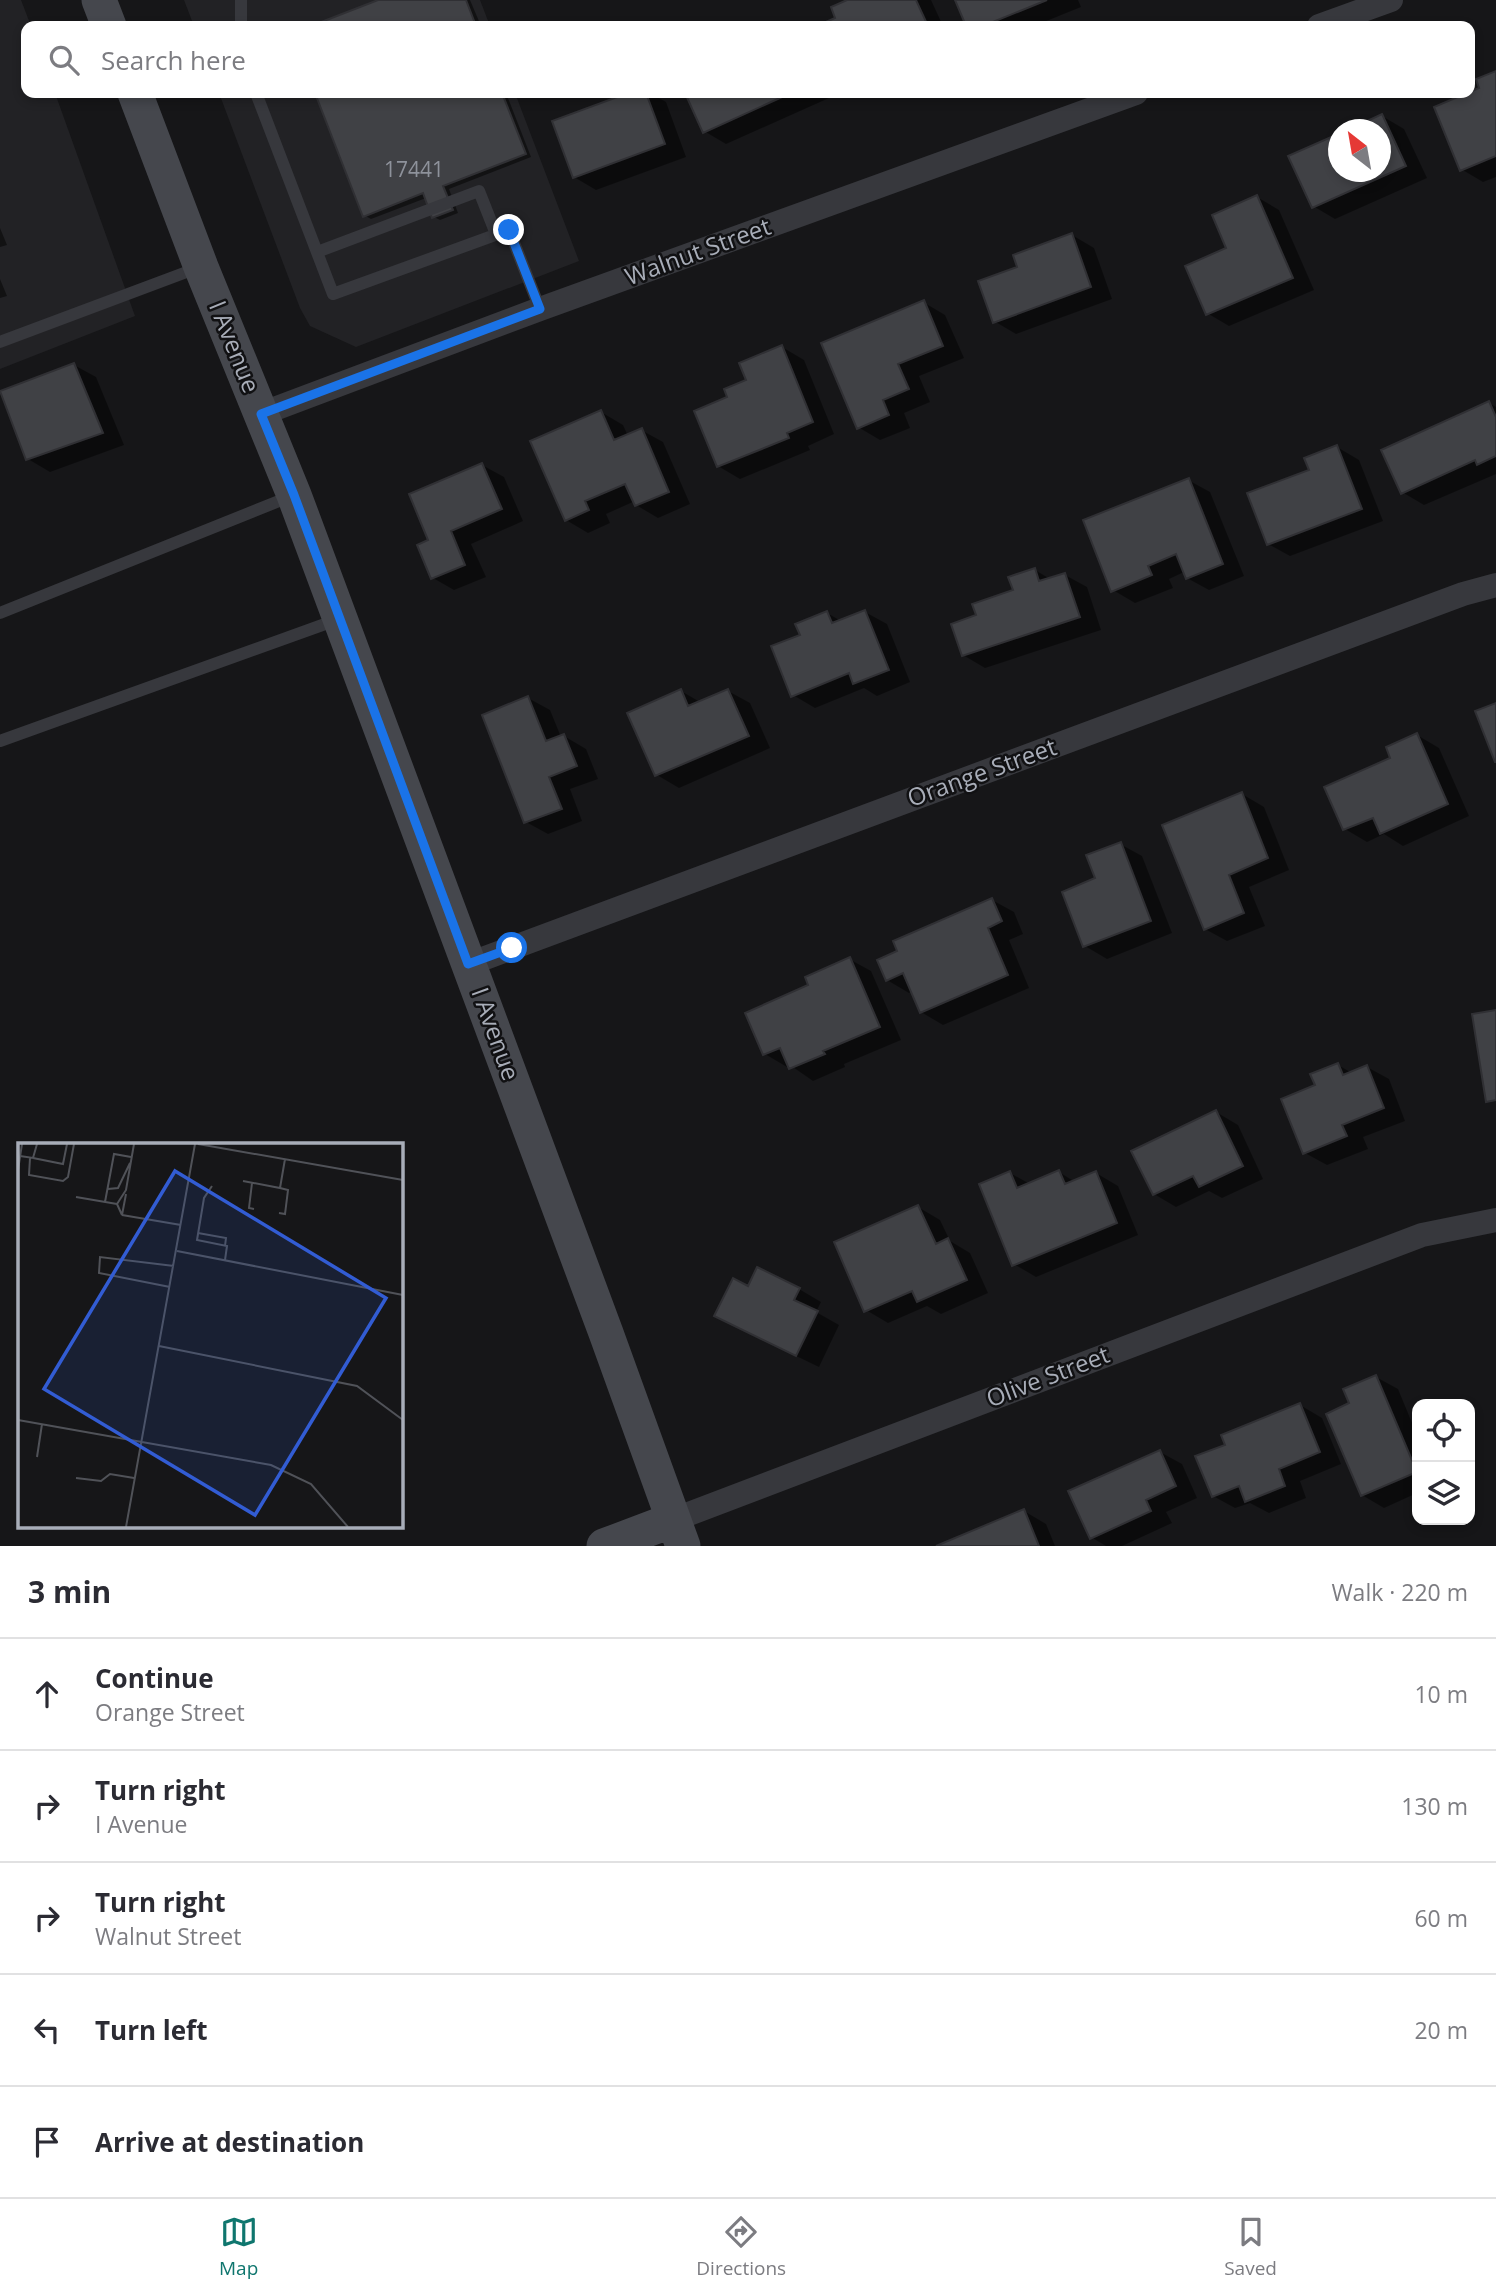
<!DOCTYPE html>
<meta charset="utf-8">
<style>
body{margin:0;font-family:"Open Sans",sans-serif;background:#f2f2f3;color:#2b2b33}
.controls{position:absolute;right:21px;bottom:21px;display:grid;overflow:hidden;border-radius:14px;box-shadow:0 4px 10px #0003}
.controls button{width:63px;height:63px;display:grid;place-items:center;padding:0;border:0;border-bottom:2px solid #e1e1e2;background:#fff;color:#2b2b33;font:35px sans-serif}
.compass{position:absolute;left:1328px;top:119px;width:63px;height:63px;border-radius:50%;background:#fff;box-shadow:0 4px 10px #0003;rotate:329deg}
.stop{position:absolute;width:21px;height:21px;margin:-16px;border:5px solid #1a73e8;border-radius:50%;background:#fff}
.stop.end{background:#1a73e8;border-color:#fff;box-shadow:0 2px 7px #0008}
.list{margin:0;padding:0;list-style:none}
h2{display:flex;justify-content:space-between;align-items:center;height:91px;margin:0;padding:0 28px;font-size:30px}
h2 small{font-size:23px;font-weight:400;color:#7c7c81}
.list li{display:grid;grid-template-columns:46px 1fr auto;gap:21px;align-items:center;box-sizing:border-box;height:112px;padding:0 28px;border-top:2px solid #e1e1e2}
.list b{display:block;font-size:26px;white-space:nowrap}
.list p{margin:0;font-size:23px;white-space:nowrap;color:#7c7c81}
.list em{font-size:23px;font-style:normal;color:#7c7c81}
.icon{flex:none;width:38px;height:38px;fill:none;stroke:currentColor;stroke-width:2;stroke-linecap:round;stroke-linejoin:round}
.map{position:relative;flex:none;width:1496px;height:1546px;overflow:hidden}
.search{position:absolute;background:#fff;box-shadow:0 4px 10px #0003;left:21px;right:21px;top:21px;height:77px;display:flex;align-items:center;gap:18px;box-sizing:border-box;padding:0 24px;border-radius:14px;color:#7c7c81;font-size:26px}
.sheet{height:651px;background:#fff}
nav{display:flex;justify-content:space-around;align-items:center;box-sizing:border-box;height:98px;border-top:2px solid #e1e1e2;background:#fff;font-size:19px;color:#7c7c81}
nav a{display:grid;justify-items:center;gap:4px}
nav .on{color:#0f766e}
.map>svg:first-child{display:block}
.built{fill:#222225}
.shadow{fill:#0007}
.building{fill:#404145;stroke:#303034;stroke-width:2}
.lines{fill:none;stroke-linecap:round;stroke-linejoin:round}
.lane{stroke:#37383d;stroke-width:12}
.street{stroke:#37383d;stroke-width:24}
.secondary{stroke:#45474d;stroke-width:35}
.route{stroke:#1a73e8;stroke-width:9}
.labels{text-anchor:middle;stroke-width:5;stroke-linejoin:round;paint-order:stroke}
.number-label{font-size:21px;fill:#8e929b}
.street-label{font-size:24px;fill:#a8adb8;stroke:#111113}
.inset-road{fill:none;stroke:#505258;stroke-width:2}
.view{fill:#325cd3;fill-opacity:0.15;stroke:#325cd3;stroke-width:3.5}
.inset-edge{fill:none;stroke:#a8adb8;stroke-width:3.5}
</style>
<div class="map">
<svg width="1496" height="1546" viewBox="0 0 1496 1546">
<rect width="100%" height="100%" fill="#161618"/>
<path class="built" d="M 0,0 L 21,0 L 31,26 L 26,26 L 26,93 L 55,93 L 135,316 L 0,369 Z
M 184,0 L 480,0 L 490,26 L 194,26 Z
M 219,93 L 515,93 L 579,261 L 356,347 L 310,326 L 300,308 Z"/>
<path class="shadow" d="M 383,0 L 470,0 L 481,26 L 316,26 Z
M 852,0 L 931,0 L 943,26 L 821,26 L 838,19 Z
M 957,0 L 1078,0 L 1081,7 L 1034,26 L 968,26 Z
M 1496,73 L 1496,177 L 1483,182 L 1461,169 L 1482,89 Z
M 317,93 L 506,93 L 531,157 L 449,189 L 458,213 L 440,220 L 434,217 L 426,198 L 371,219 L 364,215 Z
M 633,93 L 650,93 L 666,102 L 686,157 L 596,190 L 574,177 L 554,122 Z
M 687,93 L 827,93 L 829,98 L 726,144 L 704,131 Z
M 856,93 L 871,93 L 863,97 Z
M 1382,116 L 1404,129 L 1427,178 L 1335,219 L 1313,206 L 1291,157 L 1338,136 L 1338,172 L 1380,172 Z
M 1257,197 L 1279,210 L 1314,290 L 1229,326 L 1207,313 L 1228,249 Z
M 0,228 L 7,245 L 0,247 Z
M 1072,235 L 1094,248 L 1112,299 L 1016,334 L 994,321 L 1019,268 Z
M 0,279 L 7,296 L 0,298 Z
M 923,302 L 945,315 L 964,358 L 919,376 L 930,402 L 904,413 L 910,428 L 880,440 L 858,427 Z
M 782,347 L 804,360 L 834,434 L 808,446 L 810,450 L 740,479 L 718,466 L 729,398 Z
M 74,365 L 96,377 L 124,445 L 50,472 L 28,459 Z
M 1489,403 L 1496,407 L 1496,474 L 1424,505 L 1402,492 Z
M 601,412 L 623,425 L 628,436 L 641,430 L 663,442 L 690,504 L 658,518 L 636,505 L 635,501 L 606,514 L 610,523 L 588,533 L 566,520 Z
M 1337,447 L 1359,460 L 1383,521 L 1290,556 L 1268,544 Z
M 482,465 L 504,477 L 523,521 L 471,544 L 486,577 L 454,590 L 433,578 L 431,541 Z
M 1188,480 L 1210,492 L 1244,576 L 1209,590 L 1187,578 L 1184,572 L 1169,579 L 1173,588 L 1135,603 L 1113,590 Z
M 1035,570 L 1050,579 L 1065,575 L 1087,587 L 1101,630 L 985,668 L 963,655 L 978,616 L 1015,591 Z
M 865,612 L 887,624 L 910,682 L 877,696 L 864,688 L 815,708 L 793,695 L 802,636 L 827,613 L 841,621 Z
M 681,691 L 700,702 L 728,691 L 750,703 L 770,748 L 679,788 L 657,775 Z
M 528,698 L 550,710 L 561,737 L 564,736 L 586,749 L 598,779 L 570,789 L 582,821 L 548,834 L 526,822 Z
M 1417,735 L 1439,748 L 1469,816 L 1403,846 L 1384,834 L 1367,842 L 1345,829 L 1392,759 Z
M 1242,794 L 1264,807 L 1289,870 L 1249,887 L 1265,926 L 1227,941 L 1205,929 Z
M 1120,844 L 1142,856 L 1172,933 L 1107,959 L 1085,946 L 1097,879 Z
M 992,900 L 1014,912 L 1023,934 L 1009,940 L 1029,988 L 943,1025 L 921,1012 L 912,991 L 909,993 L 887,980 Z
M 849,959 L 871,971 L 901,1040 L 844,1064 L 845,1067 L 813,1081 L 790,1065 L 787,1067 L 765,1054 Z
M 1338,1065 L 1352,1073 L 1367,1067 L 1389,1079 L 1405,1121 L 1363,1137 L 1368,1149 L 1327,1165 L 1305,1153 L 1317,1086 Z
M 1216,1112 L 1238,1125 L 1263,1179 L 1222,1198 L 1209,1191 L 1176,1207 L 1154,1194 Z
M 1059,1172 L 1075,1182 L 1096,1173 L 1118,1186 L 1138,1235 L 1036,1277 L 1014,1264 L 1010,1173 L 1030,1184 Z
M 918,1207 L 940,1220 L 950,1241 L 970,1253 L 988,1293 L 941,1314 L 927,1306 L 888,1323 L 866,1310 Z
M 749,1288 L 799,1289 L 821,1302 L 816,1312 L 839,1325 L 819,1367 L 738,1328 Z
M 1376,1377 L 1398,1389 L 1417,1435 L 1417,1493 L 1384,1508 L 1362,1495 L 1352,1404 Z
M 1300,1405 L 1322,1418 L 1341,1464 L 1300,1481 L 1306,1498 L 1269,1513 L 1250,1503 L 1235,1508 L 1213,1496 L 1227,1446 Z
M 1160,1452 L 1182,1464 L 1197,1498 L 1166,1512 L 1172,1523 L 1122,1546 L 1106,1546 L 1091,1537 Z
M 1024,1511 L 1046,1524 L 1055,1546 L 941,1546 Z"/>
<path class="building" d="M 378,0 L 466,0 L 476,26 L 311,26 Z
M 847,0 L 916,0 L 928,26 L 817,26 L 835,18 L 831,7 Z
M 955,0 L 1047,0 L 983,26 L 966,26 Z
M 1496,71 L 1496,156 L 1460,171 L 1434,107 L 1479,88 L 1476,79 Z
M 315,93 L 502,93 L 526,154 L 443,186 L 453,210 L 432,218 L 423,193 L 363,217 Z
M 628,93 L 646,93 L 665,144 L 573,178 L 552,121 Z
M 685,93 L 791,93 L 703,133 Z
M 1382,114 L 1406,166 L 1312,208 L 1288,156 L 1338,134 L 1338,172 L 1380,172 L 1380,130 L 1348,130 Z
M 1257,195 L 1293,278 L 1206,315 L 1185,266 L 1226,248 L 1212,215 Z
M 1072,233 L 1091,287 L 993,323 L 978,281 L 1017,267 L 1013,255 Z
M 924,300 L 943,346 L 898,364 L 909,389 L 883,400 L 889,415 L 857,429 L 821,343 Z
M 782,345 L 813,422 L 787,433 L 789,438 L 717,467 L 694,411 L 727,397 L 724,389 L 746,380 L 739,363 Z
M 74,363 L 103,433 L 26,460 L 0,391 Z
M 1489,401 L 1496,417 L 1496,456 L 1477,465 L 1475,460 L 1401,494 L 1381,450 Z
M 601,410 L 614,440 L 642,428 L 669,492 L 635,506 L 625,484 L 585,501 L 589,510 L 565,521 L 530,441 Z
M 1337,445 L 1362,509 L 1267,545 L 1247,493 L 1309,470 L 1304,458 Z
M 482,463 L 502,509 L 451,531 L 465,565 L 431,579 L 417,545 L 428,540 L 409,494 Z
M 1189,478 L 1223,564 L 1186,579 L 1176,554 L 1148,566 L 1152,575 L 1111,592 L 1083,520 Z
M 1035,568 L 1039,581 L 1065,573 L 1080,617 L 962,656 L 951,624 L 976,615 L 972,604 L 1013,590 L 1008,577 Z
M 865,610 L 889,670 L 853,684 L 849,673 L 791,697 L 771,646 L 800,635 L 795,624 L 827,611 L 832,623 Z
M 681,689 L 688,706 L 728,689 L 749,736 L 655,776 L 627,713 Z
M 528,696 L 546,741 L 564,734 L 577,766 L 549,777 L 562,809 L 524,823 L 482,715 Z
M 1496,703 L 1496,762 L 1495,762 L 1475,711 Z
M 1417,733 L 1448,804 L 1380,834 L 1373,818 L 1343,830 L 1324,787 L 1390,758 L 1386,747 Z
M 1242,792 L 1268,858 L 1229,875 L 1244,913 L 1204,930 L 1162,825 Z
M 1121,842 L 1151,921 L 1083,947 L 1062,892 L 1095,878 L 1086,855 Z
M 992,898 L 1002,921 L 988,928 L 1008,975 L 920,1013 L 903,973 L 886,981 L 877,960 L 897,951 L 893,941 Z
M 850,957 L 880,1027 L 823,1051 L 825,1054 L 789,1069 L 780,1048 L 763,1055 L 745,1013 L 808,985 L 805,977 Z
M 1496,1010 L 1496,1100 L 1486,1102 L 1472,1014 Z
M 1338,1063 L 1343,1075 L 1367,1065 L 1384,1108 L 1342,1125 L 1347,1136 L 1303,1154 L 1281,1099 L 1315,1085 L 1310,1074 Z
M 1216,1110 L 1243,1166 L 1199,1187 L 1193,1176 L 1153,1195 L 1131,1151 Z
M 1059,1170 L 1065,1184 L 1096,1171 L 1117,1223 L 1012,1266 L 979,1184 L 1010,1171 L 1017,1188 Z
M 918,1205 L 936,1244 L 948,1238 L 967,1280 L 917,1302 L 912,1291 L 864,1312 L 834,1242 Z
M 757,1267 L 800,1288 L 794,1300 L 818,1311 L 796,1356 L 714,1316 L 733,1278 L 748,1286 Z
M 1376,1375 L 1417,1472 L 1361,1496 L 1326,1414 L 1349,1403 L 1343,1389 Z
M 1300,1403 L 1320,1452 L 1279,1469 L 1285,1486 L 1245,1502 L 1239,1486 L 1212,1497 L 1195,1456 L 1225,1445 L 1221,1435 Z
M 1160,1450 L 1176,1486 L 1146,1500 L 1151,1511 L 1090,1539 L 1068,1491 Z
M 1024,1509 L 1039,1546 L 936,1546 Z"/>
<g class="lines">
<path class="lane" d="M 241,26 L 241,0
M 256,93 L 333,294 L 509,230 L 540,309
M 317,252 L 479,191 L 496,234
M 0,342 L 200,267
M 0,613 L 294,495
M 0,741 L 339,619"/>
<path class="street" d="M 1319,26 L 1391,0
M 261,414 L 540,309 L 1136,93
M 469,964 L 1463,594 L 1496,585
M 673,1520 L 1422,1235 L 1496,1220"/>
<path class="secondary" d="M 99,0 L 109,26
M 135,93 L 201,267 L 294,495 L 606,1333 L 683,1546
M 604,1546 L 673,1520"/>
</g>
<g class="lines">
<path class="route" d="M 509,230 L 540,309 L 261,414 L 294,495 L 468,964 L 512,948"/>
</g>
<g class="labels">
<g class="number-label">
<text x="414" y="177">17441</text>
</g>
<g class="street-label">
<text transform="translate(698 252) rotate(-20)" y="8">Walnut Street</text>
<text transform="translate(234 347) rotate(68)" y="8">I Avenue</text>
<text transform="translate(982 773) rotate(-20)" y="8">Orange Street</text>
<text transform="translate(495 1034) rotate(70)" y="8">I Avenue</text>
<text transform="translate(1048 1377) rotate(-21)" y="8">Olive Street</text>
</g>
</g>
<g transform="translate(18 1143)">
<rect width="385" height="385" fill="#161618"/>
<path class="inset-road" d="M 180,1 L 385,37M 2,13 L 15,15 L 19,1M 12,15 L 11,32 L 45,38 L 50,34 L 56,1M 15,15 L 45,21 L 49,1M 0,27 L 4,1M 225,38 L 262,45 L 267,16M 234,40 L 231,65 L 236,66M 194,43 L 186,55 L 179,97 L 209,103 L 207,117M 90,46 L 100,45 L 112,20M 58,54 L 99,61M 87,59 L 96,11 L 113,14M 261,70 L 267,71 L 270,47 L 262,45M 104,72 L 99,61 L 108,47 L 116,1M 104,72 L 163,82M 104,72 L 108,51M 180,90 L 208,95 L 207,103M 159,108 L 385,152M 152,144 L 81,130 L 82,114 L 156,123M 141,203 L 339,243 L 385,277M 0,277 L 253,322 L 293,341 L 330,384M 19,314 L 24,281M 58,335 L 83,338 L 92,331 L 116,335M 108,384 L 177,1"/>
<path class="view" d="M 157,28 L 368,155 L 237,372 L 26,246 Z"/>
<rect width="385" height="385" class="inset-edge"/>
</g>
</svg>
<div class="controls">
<button><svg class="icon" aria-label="locate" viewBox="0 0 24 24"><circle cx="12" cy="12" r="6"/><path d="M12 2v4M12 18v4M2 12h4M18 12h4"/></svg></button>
<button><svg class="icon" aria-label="layers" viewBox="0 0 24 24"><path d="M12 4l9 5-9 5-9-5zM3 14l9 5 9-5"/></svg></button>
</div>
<svg class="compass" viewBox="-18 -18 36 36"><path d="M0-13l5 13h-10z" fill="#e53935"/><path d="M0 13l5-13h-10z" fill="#7c7c81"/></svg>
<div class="stop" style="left:512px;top:948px"></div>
<div class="stop end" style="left:509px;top:230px"></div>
<div class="search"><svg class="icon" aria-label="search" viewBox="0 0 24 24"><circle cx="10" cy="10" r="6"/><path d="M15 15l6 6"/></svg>Search here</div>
</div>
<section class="sheet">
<h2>3 min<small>Walk · 220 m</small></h2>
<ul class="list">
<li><svg class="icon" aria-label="ahead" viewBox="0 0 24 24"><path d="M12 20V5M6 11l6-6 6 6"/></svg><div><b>Continue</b><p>Orange Street</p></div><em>10 m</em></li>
<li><svg class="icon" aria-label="right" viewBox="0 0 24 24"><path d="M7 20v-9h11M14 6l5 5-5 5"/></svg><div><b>Turn right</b><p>I Avenue</p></div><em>130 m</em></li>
<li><svg class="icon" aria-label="right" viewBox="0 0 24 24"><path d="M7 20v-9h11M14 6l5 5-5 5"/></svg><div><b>Turn right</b><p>Walnut Street</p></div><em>60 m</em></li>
<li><svg class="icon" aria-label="left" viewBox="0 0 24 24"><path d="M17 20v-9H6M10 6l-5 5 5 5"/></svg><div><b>Turn left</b></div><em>20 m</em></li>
<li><svg class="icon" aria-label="arrive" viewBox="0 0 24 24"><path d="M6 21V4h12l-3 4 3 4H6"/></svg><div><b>Arrive at destination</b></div></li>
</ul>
</section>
<nav>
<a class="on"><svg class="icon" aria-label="map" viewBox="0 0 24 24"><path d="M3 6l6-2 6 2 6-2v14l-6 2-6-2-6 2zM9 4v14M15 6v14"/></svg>Map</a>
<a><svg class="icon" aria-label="directions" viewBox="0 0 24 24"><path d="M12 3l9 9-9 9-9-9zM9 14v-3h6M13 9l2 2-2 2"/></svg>Directions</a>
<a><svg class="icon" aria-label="saved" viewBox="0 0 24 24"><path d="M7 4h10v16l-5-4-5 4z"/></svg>Saved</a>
</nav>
